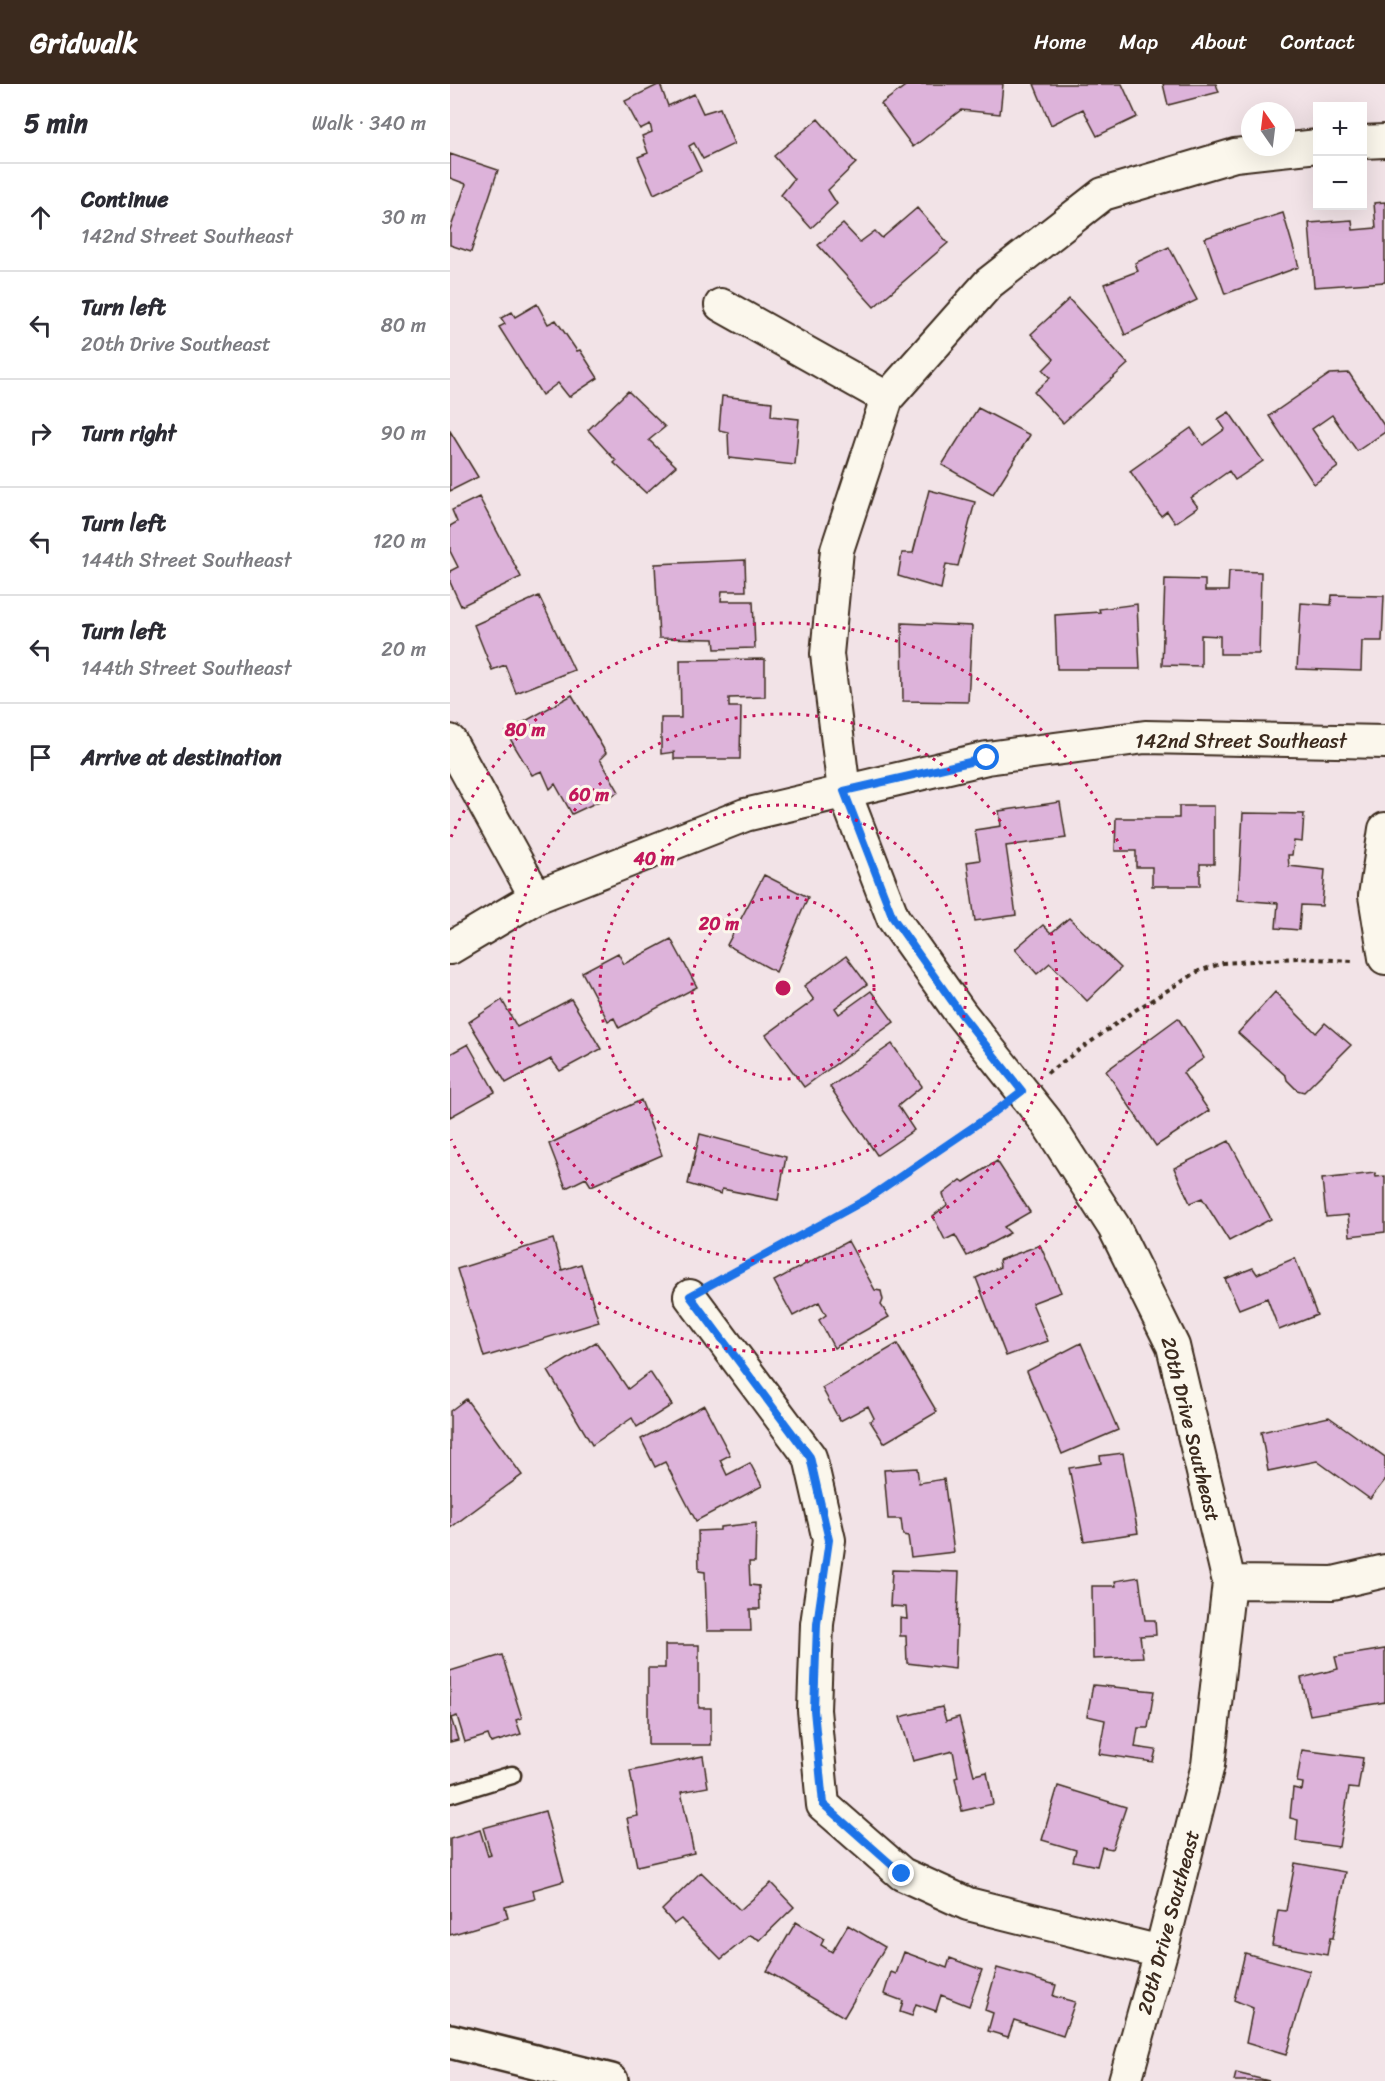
<!DOCTYPE html>
<meta charset="utf-8">
<style>
body{margin:0;font-family:Sriracha,sans-serif;background:#f2f2f3;color:#2b2b33}
.controls{position:absolute;right:18px;top:18px;display:grid;overflow:hidden;border-radius:0px;box-shadow:0 6px 24px #0002}
.controls button{width:54px;height:54px;display:grid;place-items:center;padding:0;border:0;border-bottom:2px solid #e1e1e2;background:#fff;color:#2b2b33;font:30px sans-serif}
.compass{position:absolute;left:791px;top:18px;width:54px;height:54px;border-radius:50%;background:#fff;box-shadow:0 6px 24px #0002;rotate:346deg}
.stop{position:absolute;width:18px;height:18px;margin:-14px;border:4px solid #1a73e8;border-radius:50%;background:#fff}
.stop.end{background:#1a73e8;border-color:#fff;box-shadow:0 2px 6px #0008}
.list{margin:0;padding:0;list-style:none}
h2{display:flex;justify-content:space-between;align-items:center;height:78px;margin:0;padding:0 24px;font-size:26px}
h2 small{font-size:20px;font-weight:400;color:#7c7c81}
.list li{display:grid;grid-template-columns:39px 1fr auto;gap:18px;align-items:center;box-sizing:border-box;height:108px;padding:0 24px;border-top:2px solid #e1e1e2}
.list b{display:block;font-size:22px;white-space:nowrap}
.list p{margin:0;font-size:20px;white-space:nowrap;color:#7c7c81}
.list em{font-size:20px;font-style:normal;color:#7c7c81}
.icon{flex:none;width:33px;height:33px;fill:none;stroke:currentColor;stroke-width:2;stroke-linecap:round;stroke-linejoin:round}
.map{position:relative;flex:none;width:935px;height:1997px;overflow:hidden}
header{display:flex;align-items:center;gap:36px;box-sizing:border-box;height:84px;padding:0 30px;background:#3b2a1e;color:#fff}
header strong{font-size:28px}
nav{display:flex;gap:33px;margin-inline-start:auto;font-size:21px}
main{display:flex}
aside{flex:1;background:#fff}
.map>svg:first-child{display:block}
.building{fill:#ddb3da;stroke:#3b2a1e;stroke-width:1.5}
.lines{fill:none;stroke-linecap:round;stroke-linejoin:round}
.service-casing{stroke:#3b2a1e;stroke-width:21}
.minor-casing{stroke:#3b2a1e;stroke-width:36}
.tertiary-casing{stroke:#3b2a1e;stroke-width:38}
.path{stroke:#3b2a1e;stroke-width:4;stroke-dasharray:4.5 4.5;stroke-linecap:butt}
.service{stroke:#fbf7ec;stroke-width:16}
.minor{stroke:#fbf7ec;stroke-width:32}
.tertiary{stroke:#fbf7ec;stroke-width:33}
.route{stroke:#1a73e8;stroke-width:8}
.ring{fill:none;stroke:#c2185b;stroke-width:3;stroke-dasharray:3 6}
.labels{text-anchor:middle;stroke-width:6;stroke-linejoin:round;paint-order:stroke}
.street-label{font-size:20px;fill:#3b2a1e;stroke:#fbf7ec}
.centre{fill:#c2185b;stroke:#fbf7ec;stroke-width:3}
.ring-label{font-size:18px;text-anchor:middle;font-weight:bold;fill:#c2185b;stroke:#fbf7ec;stroke-width:6;stroke-linejoin:round;paint-order:stroke}
</style>
<header>
<strong>Gridwalk</strong>
<nav><a>Home</a><a>Map</a><a>About</a><a>Contact</a></nav>
</header>
<main>
<aside>
<h2>5 min<small>Walk · 340 m</small></h2>
<ul class="list">
<li><svg class="icon" aria-label="ahead" viewBox="0 0 24 24"><path d="M12 20V5M6 11l6-6 6 6"/></svg><div><b>Continue</b><p>142nd Street Southeast</p></div><em>30 m</em></li>
<li><svg class="icon" aria-label="left" viewBox="0 0 24 24"><path d="M17 20v-9H6M10 6l-5 5 5 5"/></svg><div><b>Turn left</b><p>20th Drive Southeast</p></div><em>80 m</em></li>
<li><svg class="icon" aria-label="right" viewBox="0 0 24 24"><path d="M7 20v-9h11M14 6l5 5-5 5"/></svg><div><b>Turn right</b></div><em>90 m</em></li>
<li><svg class="icon" aria-label="left" viewBox="0 0 24 24"><path d="M17 20v-9H6M10 6l-5 5 5 5"/></svg><div><b>Turn left</b><p>144th Street Southeast</p></div><em>120 m</em></li>
<li><svg class="icon" aria-label="left" viewBox="0 0 24 24"><path d="M17 20v-9H6M10 6l-5 5 5 5"/></svg><div><b>Turn left</b><p>144th Street Southeast</p></div><em>20 m</em></li>
<li><svg class="icon" aria-label="arrive" viewBox="0 0 24 24"><path d="M6 21V4h12l-3 4 3 4H6"/></svg><div><b>Arrive at destination</b></div></li>
</ul>
</aside>
<div class="map">
<svg width="935" height="1997" viewBox="0 0 935 1997">
<rect width="100%" height="100%" fill="#f2e3e7"/>
<filter id="ink" filterUnits="userSpaceOnUse"><feTurbulence type="fractalNoise" baseFrequency=".0167" numOctaves="2"/><feDisplacementMap in="SourceGraphic" scale="12" xChannelSelector="R" yChannelSelector="G"/><feConvolveMatrix kernelMatrix="1 2 1 2 8 2 1 2 1" color-interpolation-filters="sRGB"/></filter>
<g filter="url(#ink)">
<path class="building" d="M 210,0 L 218,22 L 244,10 L 253,29 L 270,24 L 284,60 L 253,75 L 244,59 L 239,62 L 251,87 L 204,110 L 188,73 L 198,69 L 192,52 L 202,48 L 200,40 L 190,45 L 175,17 Z
M 458,0 L 553,0 L 550,30 L 511,26 L 463,63 L 431,20 Z
M 584,0 L 672,0 L 687,33 L 647,52 L 633,25 L 601,41 Z
M 713,0 L 766,0 L 769,8 L 718,21 Z
M 368,35 L 406,79 L 378,106 L 387,120 L 361,144 L 331,111 L 344,95 L 324,72 Z
M 0,70 L 48,86 L 21,168 L 0,161 L 0,146 L 16,100 L 0,94 Z
M 935,118 L 935,198 L 864,203 L 859,139 L 902,136 L 903,146 L 926,144 L 924,119 Z
M 467,124 L 498,159 L 424,223 L 368,161 L 393,140 L 410,158 L 425,147 L 432,154 Z
M 833,129 L 849,183 L 775,210 L 755,154 Z
M 719,163 L 747,216 L 675,251 L 654,200 L 688,187 L 685,179 Z
M 619,215 L 678,280 L 613,339 L 584,308 L 600,294 L 593,286 L 604,275 L 581,250 Z
M 87,220 L 98,240 L 106,236 L 127,267 L 130,266 L 148,294 L 119,313 L 108,299 L 92,311 L 49,243 L 55,240 L 51,234 L 62,228 L 65,233 Z
M 899,289 L 935,343 L 935,348 L 907,367 L 882,331 L 862,345 L 888,383 L 864,400 L 819,332 L 880,290 Z
M 178,307 L 215,343 L 199,356 L 226,382 L 196,409 L 164,379 L 166,377 L 138,346 Z
M 272,312 L 322,318 L 321,332 L 349,335 L 345,381 L 279,374 L 278,348 L 269,346 Z
M 528,324 L 580,351 L 543,410 L 492,381 Z
M 779,328 L 813,377 L 785,396 L 779,387 L 741,414 L 748,423 L 725,439 L 717,427 L 711,432 L 680,387 L 741,344 L 753,361 L 775,345 L 768,335 Z
M 0,347 L 28,393 L 0,407 Z
M 479,406 L 525,418 L 508,482 L 496,480 L 491,505 L 448,492 L 452,469 L 463,469 Z
M 29,413 L 71,493 L 11,522 L 0,498 L 0,487 L 8,483 L 0,467 L 0,442 L 7,438 L 2,426 Z
M 295,476 L 296,507 L 272,507 L 271,517 L 303,517 L 305,564 L 265,565 L 264,555 L 209,554 L 205,480 Z
M 779,487 L 811,488 L 809,570 L 770,570 L 770,552 L 751,551 L 751,582 L 712,581 L 715,495 L 755,496 L 755,507 L 778,507 Z
M 882,511 L 934,512 L 932,557 L 912,557 L 911,587 L 847,585 L 851,519 L 881,521 Z
M 89,512 L 124,586 L 66,609 L 55,581 L 42,586 L 24,541 Z
M 687,520 L 690,585 L 607,585 L 605,531 L 650,528 L 649,525 Z
M 452,539 L 522,542 L 518,618 L 453,617 Z
M 315,575 L 315,613 L 279,614 L 279,623 L 291,623 L 290,675 L 224,675 L 224,668 L 211,670 L 211,634 L 231,634 L 230,576 Z
M 122,611 L 156,669 L 150,675 L 169,708 L 122,730 L 105,700 L 100,705 L 92,687 L 82,691 L 56,648 Z
M 610,718 L 616,754 L 556,762 L 566,831 L 525,837 L 517,778 L 530,776 L 525,746 L 551,742 L 549,727 Z
M 729,722 L 764,722 L 764,780 L 750,780 L 750,802 L 702,802 L 702,783 L 686,783 L 686,767 L 665,767 L 666,734 L 729,734 Z
M 793,729 L 854,730 L 852,758 L 844,757 L 842,771 L 838,771 L 839,782 L 875,786 L 872,822 L 851,821 L 849,846 L 826,844 L 828,819 L 788,816 Z
M 314,791 L 358,813 L 326,888 L 277,861 Z
M 619,834 L 671,884 L 637,917 L 600,879 L 587,890 L 565,865 L 593,841 L 601,849 Z
M 221,855 L 247,903 L 169,944 L 164,934 L 158,937 L 132,888 L 168,869 L 174,880 Z
M 396,872 L 417,900 L 385,924 L 389,930 L 421,907 L 444,938 L 354,1003 L 316,951 L 364,916 L 354,902 Z
M 825,908 L 866,949 L 875,939 L 901,961 L 854,1008 L 847,1006 L 837,996 L 836,992 L 788,949 Z
M 121,915 L 151,965 L 110,987 L 101,975 L 56,999 L 19,938 L 52,916 L 67,943 Z
M 728,934 L 754,974 L 733,989 L 759,1027 L 706,1062 L 656,987 Z
M 18,960 L 45,1008 L 0,1033 L 0,970 Z
M 442,960 L 472,1002 L 448,1022 L 464,1046 L 427,1071 L 380,1003 Z
M 191,1016 L 212,1071 L 141,1102 L 136,1094 L 116,1104 L 99,1060 Z
M 250,1050 L 336,1073 L 328,1116 L 272,1105 L 271,1110 L 238,1100 Z
M 779,1057 L 821,1135 L 779,1157 L 752,1114 L 740,1119 L 724,1084 Z
M 547,1077 L 580,1128 L 554,1143 L 560,1149 L 517,1172 L 505,1151 L 495,1156 L 483,1132 L 497,1121 L 493,1110 L 511,1096 L 514,1098 Z
M 925,1089 L 926,1093 L 935,1092 L 935,1148 L 900,1152 L 898,1131 L 876,1133 L 872,1095 Z
M 103,1155 L 112,1186 L 131,1180 L 149,1238 L 34,1273 L 7,1185 Z
M 398,1157 L 425,1206 L 431,1207 L 433,1216 L 431,1221 L 439,1233 L 384,1264 L 369,1236 L 376,1231 L 369,1218 L 343,1232 L 324,1197 Z
M 590,1161 L 611,1208 L 582,1219 L 598,1257 L 556,1272 L 526,1194 L 550,1183 L 549,1176 Z
M 845,1174 L 867,1231 L 829,1246 L 817,1214 L 789,1225 L 775,1195 L 803,1184 L 807,1190 Z
M 146,1258 L 178,1305 L 200,1288 L 222,1321 L 187,1343 L 182,1334 L 142,1361 L 98,1287 Z
M 631,1259 L 668,1346 L 612,1370 L 577,1287 Z
M 447,1260 L 487,1328 L 434,1359 L 420,1337 L 424,1334 L 418,1322 L 390,1337 L 372,1304 Z
M 16,1315 L 72,1391 L 0,1444 L 0,1327 Z
M 254,1321 L 280,1371 L 270,1376 L 277,1391 L 300,1379 L 312,1402 L 246,1437 L 215,1378 L 205,1383 L 191,1355 Z
M 879,1333 L 935,1373 L 935,1396 L 920,1415 L 867,1377 L 818,1387 L 811,1348 Z
M 673,1369 L 688,1449 L 634,1457 L 619,1384 L 651,1379 L 650,1372 Z
M 467,1384 L 469,1399 L 494,1395 L 504,1468 L 461,1473 L 458,1452 L 453,1451 L 451,1435 L 438,1435 L 434,1386 Z
M 306,1439 L 305,1478 L 299,1478 L 300,1501 L 309,1502 L 310,1525 L 300,1525 L 301,1547 L 257,1547 L 255,1488 L 249,1487 L 248,1447 L 270,1446 L 270,1443 Z
M 442,1486 L 509,1488 L 505,1585 L 457,1579 L 456,1552 L 450,1552 L 450,1534 L 457,1535 L 456,1523 L 440,1522 Z
M 689,1493 L 695,1536 L 705,1536 L 706,1551 L 690,1552 L 693,1573 L 643,1575 L 642,1502 L 666,1502 L 665,1497 Z
M 215,1561 L 249,1561 L 249,1624 L 261,1624 L 261,1661 L 198,1661 L 198,1584 L 215,1584 Z
M 935,1565 L 935,1618 L 860,1631 L 851,1594 L 888,1585 L 885,1573 Z
M 52,1571 L 72,1634 L 66,1636 L 71,1650 L 41,1659 L 38,1651 L 15,1658 L 7,1632 L 1,1634 L 8,1656 L 0,1658 L 0,1587 Z
M 643,1601 L 704,1607 L 698,1644 L 688,1644 L 685,1663 L 706,1666 L 703,1678 L 649,1670 L 655,1636 L 637,1632 Z
M 492,1623 L 496,1637 L 509,1633 L 524,1691 L 537,1688 L 543,1720 L 512,1727 L 505,1694 L 508,1693 L 503,1667 L 463,1677 L 450,1633 Z
M 852,1666 L 913,1674 L 908,1705 L 899,1704 L 889,1763 L 846,1757 L 848,1736 L 840,1734 L 843,1704 L 852,1706 L 853,1699 L 847,1698 Z
M 253,1672 L 258,1703 L 231,1708 L 244,1769 L 187,1782 L 177,1734 L 188,1732 L 180,1687 Z
M 608,1702 L 676,1723 L 662,1765 L 652,1763 L 647,1782 L 623,1777 L 626,1766 L 592,1756 Z
M 95,1727 L 114,1797 L 83,1806 L 85,1815 L 55,1823 L 58,1834 L 0,1851 L 0,1755 L 30,1746 L 38,1772 L 41,1771 L 33,1744 Z
M 845,1779 L 895,1788 L 883,1854 L 880,1854 L 877,1871 L 822,1861 L 828,1826 L 836,1827 Z
M 251,1788 L 290,1826 L 321,1799 L 344,1823 L 310,1856 L 300,1851 L 271,1875 L 231,1835 L 224,1840 L 212,1826 Z
M 346,1838 L 374,1855 L 371,1861 L 382,1868 L 398,1841 L 435,1863 L 394,1933 L 317,1887 Z
M 454,1868 L 497,1884 L 500,1874 L 532,1886 L 519,1922 L 491,1911 L 486,1927 L 466,1920 L 462,1932 L 450,1928 L 453,1917 L 434,1910 L 441,1888 L 446,1890 Z
M 795,1869 L 860,1887 L 836,1971 L 796,1959 L 803,1924 L 784,1916 Z
M 547,1884 L 606,1901 L 603,1912 L 625,1918 L 613,1952 L 564,1936 L 558,1953 L 538,1947 L 543,1929 L 535,1926 Z
M 786,1989 L 819,1997 L 784,1997 Z"/>
<g class="lines">
<g class="service-casing">
<path id="service" d="M 0,1710 L 62,1691"/>
</g>
<g class="minor-casing">
<path id="minor" d="M 912,58 L 935,57
M 271,221 L 437,314 L 539,199 L 653,110 L 785,71 L 868,62
M 437,314 L 387,466 L 377,570 L 394,707 L 443,834 L 511,930 L 596,1037 L 664,1143 L 723,1262 L 779,1498 L 758,1681 L 711,1868 L 675,1997
M 0,657 L 86,813
M 935,745 L 925,812 L 935,874
M 0,864 L 86,813 L 295,731 L 537,674 L 695,653 L 935,658
M 240,1212 L 360,1373 L 379,1456 L 367,1540 L 364,1626 L 373,1721 L 452,1790 L 518,1820 L 711,1868
M 779,1498 L 883,1499 L 935,1487"/>
</g>
<g class="tertiary-casing">
<path id="tertiary" d="M 0,1957 L 161,1997"/>
</g>
<path class="path" d="M 597,989 L 684,927 L 749,887 L 773,879 L 847,874 L 904,877
M 267,1197 L 418,1115 L 547,1026"/>
<use href="#service" class="service"/>
<use href="#minor" class="minor"/>
<use href="#tertiary" class="tertiary"/>
</g>
</g>
<g class="lines" filter="url(#ink)">
<path class="route" d="M 452,1790 L 373,1720 L 364,1626 L 367,1540 L 379,1456 L 360,1373 L 240,1212 L 417,1115 L 542,1030 L 572,1007 L 511,930 L 443,834 L 394,707 L 537,674"/>
</g>
<g class="ring">
<circle cx="333" cy="904" r="91"/>
<circle cx="333" cy="904" r="183"/>
<circle cx="333" cy="904" r="274"/>
<path d="M1 753A365 365 0 1 1 1 1055"/>
</g>
<g class="labels">
<g class="street-label">
<text x="791" y="664">142nd Street Southeast</text>
<text transform="translate(741 1345) rotate(76)" y="7">20th Drive Southeast</text>
<text transform="translate(718 1838) rotate(-75)" y="7">20th Drive Southeast</text>
</g>
</g>
<circle cx="333" cy="904" r="9" class="centre"/>
<g class="ring-label">
<text x="75" y="652">80 m</text>
<text x="139" y="717">60 m</text>
<text x="204" y="781">40 m</text>
<text x="269" y="846">20 m</text>
</g>
</svg>
<div class="controls">
<button>+</button>
<button>−</button>
</div>
<svg class="compass" viewBox="-18 -18 36 36"><path d="M0-13l5 13h-10z" fill="#e53935"/><path d="M0 13l5-13h-10z" fill="#7c7c81"/></svg>
<div class="stop" style="left:537px;top:674px"></div>
<div class="stop end" style="left:452px;top:1790px"></div>
</div>
</main>
